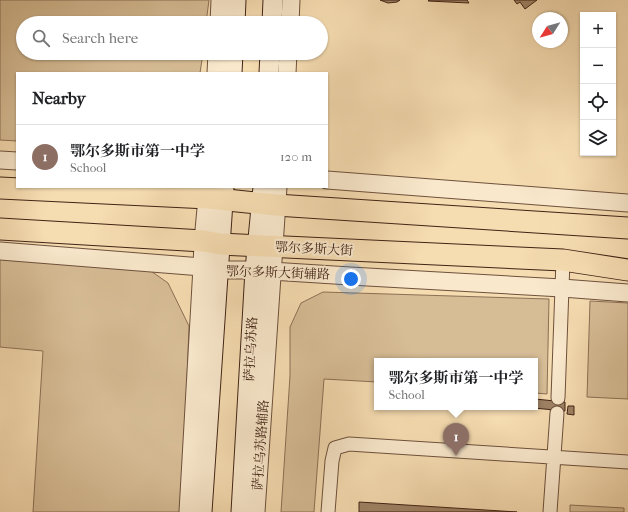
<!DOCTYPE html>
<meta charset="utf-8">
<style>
body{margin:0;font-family:"IM FELL French Canon","Noto Serif SC",serif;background:#f6f6f6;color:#202124}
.controls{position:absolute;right:12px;top:12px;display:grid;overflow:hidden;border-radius:0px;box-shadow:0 1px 3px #0004}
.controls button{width:36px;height:36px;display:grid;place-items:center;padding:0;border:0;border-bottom:1px solid #e0e0e0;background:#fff;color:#202124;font:20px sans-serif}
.compass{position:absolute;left:532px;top:12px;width:36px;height:36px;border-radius:50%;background:#fff;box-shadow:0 1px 3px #0004;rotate:233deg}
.you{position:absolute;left:351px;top:279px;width:14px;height:14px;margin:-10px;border:3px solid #fff;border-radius:50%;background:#1a73e8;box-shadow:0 0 0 6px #1a73e833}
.badge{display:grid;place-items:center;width:26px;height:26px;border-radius:50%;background:#db2777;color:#fff;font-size:13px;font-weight:700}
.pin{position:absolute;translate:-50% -33px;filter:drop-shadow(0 1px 2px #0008)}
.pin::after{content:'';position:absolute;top:21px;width:14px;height:12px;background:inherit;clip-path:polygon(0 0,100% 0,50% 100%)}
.popup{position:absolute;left:374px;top:358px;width:164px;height:52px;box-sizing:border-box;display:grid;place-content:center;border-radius:0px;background:#fff;filter:drop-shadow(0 1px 3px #0005);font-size:13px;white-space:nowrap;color:#757577}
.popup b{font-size:15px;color:#202124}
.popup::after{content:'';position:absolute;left:50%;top:100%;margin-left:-8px;border:8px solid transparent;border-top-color:#fff}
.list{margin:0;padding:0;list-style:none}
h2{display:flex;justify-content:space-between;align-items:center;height:52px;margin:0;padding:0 16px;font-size:17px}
h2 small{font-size:13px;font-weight:400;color:#757577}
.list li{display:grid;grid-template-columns:26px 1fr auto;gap:12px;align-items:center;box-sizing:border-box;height:64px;padding:0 16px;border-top:1px solid #e0e0e0}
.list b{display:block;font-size:15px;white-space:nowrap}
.list p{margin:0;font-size:13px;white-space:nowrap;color:#757577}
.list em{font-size:13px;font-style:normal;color:#757577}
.icon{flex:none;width:22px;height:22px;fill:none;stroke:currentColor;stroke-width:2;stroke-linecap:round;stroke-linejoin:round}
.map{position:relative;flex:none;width:628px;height:512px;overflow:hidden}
.search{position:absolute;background:#fff;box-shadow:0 1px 3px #0004;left:16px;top:16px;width:312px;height:44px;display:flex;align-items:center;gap:10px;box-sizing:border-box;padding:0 14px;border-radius:22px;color:#757577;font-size:15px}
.panel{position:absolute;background:#fff;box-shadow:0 1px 3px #0004;left:16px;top:72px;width:312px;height:116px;border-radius:0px}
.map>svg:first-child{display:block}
.green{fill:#d7bd96;stroke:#8c7056}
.building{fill:#9f8366;stroke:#402315}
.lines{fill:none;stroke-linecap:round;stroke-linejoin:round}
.minor-casing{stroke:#6e513c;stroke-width:15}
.tertiary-casing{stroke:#6e513c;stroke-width:19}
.secondary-casing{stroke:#402315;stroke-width:21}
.primary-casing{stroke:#402315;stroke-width:23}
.minor{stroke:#f9e8cc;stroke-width:13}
.tertiary{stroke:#f9e8cc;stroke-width:17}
.secondary{stroke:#f9e8cc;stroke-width:19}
.primary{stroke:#f6dcb1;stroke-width:21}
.labels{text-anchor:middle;stroke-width:4;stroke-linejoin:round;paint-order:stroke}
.street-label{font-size:13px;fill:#402315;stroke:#f9e8cc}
</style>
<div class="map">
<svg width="628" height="512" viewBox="0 0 628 512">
<rect width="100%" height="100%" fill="#f6dcb1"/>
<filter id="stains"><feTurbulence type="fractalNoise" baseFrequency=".005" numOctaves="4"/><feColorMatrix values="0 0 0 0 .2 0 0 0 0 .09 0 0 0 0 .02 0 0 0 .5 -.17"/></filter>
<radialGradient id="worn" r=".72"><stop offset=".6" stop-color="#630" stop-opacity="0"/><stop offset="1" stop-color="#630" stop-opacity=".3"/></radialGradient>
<path class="green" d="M 0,0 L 209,0 L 206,23 L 23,23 L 23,53 L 203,53 L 200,73 L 17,73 L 17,141 L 0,140 Z
M 0,254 L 141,264 L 168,283 L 189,326 L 182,512 L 33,512 L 43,351 L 0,347 Z
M 323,292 L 549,299 L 547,394 L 535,393 L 535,361 L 377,361 L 377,382 L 324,379 L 314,512 L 281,512 L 290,376 L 290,327 L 301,303 Z
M 590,301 L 628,303 L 628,399 L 587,397 Z
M 570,505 L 624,508 L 624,512 L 570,512 Z"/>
<path class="building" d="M 380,0 L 400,0 L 397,2 L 388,3 Z
M 429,0 L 467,0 L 469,3 L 428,1 Z
M 514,0 L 537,0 L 525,9 L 520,2 L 517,4 Z
M 535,399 L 565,402 L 565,411 L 523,407 L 535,407 Z
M 568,406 L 574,406 L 574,415 L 567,414 Z
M 359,502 L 517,512 L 359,512 Z"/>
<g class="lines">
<g class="minor-casing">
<path id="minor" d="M 558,398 L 563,260
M 328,512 L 332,461 L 335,448 L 349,444 L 628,462
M 550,512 L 557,413"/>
</g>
<g class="tertiary-casing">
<path id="tertiary" d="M 219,23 L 220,0
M 290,23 L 291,0
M 216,73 L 217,53
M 287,73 L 288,53
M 0,160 L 17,161
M 327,180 L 628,203
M 0,251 L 202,267 L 219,270 L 255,270 L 350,276 L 562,288 L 628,293
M 188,512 L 202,267 L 203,241 L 208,187
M 256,512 L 278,187"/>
</g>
<g class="secondary-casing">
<path id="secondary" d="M 235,23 L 236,0
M 272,23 L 273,0
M 232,73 L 233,53
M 269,73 L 270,53
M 202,512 L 224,187
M 241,512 L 255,270 L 263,187"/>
</g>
<g class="primary-casing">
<path id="primary" d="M 0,188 L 208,198 L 276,205 L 628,228
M 0,229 L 203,241 L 220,244 L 563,260 L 628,270"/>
</g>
<use href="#minor" class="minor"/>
<use href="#tertiary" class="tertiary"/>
<use href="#secondary" class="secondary"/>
<use href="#primary" class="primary"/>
</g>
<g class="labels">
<g class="street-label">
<text transform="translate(314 248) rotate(3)" y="5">鄂尔多斯大街</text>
<text transform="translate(278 272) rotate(2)" y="5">鄂尔多斯大街辅路</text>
<text transform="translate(250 349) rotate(-87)" y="5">萨拉乌苏路</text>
<text transform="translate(260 445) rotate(-86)" y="5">萨拉乌苏路辅路</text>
</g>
</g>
<rect width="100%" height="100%" filter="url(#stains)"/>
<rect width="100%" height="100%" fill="url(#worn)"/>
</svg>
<div class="controls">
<button>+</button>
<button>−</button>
<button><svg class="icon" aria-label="locate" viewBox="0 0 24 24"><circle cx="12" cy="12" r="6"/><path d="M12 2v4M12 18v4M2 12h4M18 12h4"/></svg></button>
<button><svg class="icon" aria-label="layers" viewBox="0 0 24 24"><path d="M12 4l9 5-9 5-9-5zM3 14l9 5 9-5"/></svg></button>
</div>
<svg class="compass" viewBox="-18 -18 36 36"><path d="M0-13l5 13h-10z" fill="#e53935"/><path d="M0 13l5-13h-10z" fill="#757577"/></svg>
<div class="you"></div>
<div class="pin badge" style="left:456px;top:456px;background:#8d6e63">1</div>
<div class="popup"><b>鄂尔多斯市第一中学</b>School</div>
<div class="search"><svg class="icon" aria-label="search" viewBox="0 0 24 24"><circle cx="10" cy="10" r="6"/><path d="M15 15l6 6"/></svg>Search here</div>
<section class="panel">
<h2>Nearby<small></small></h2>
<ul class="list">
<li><span class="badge" style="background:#8d6e63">1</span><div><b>鄂尔多斯市第一中学</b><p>School</p></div><em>120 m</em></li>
</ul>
</section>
</div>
